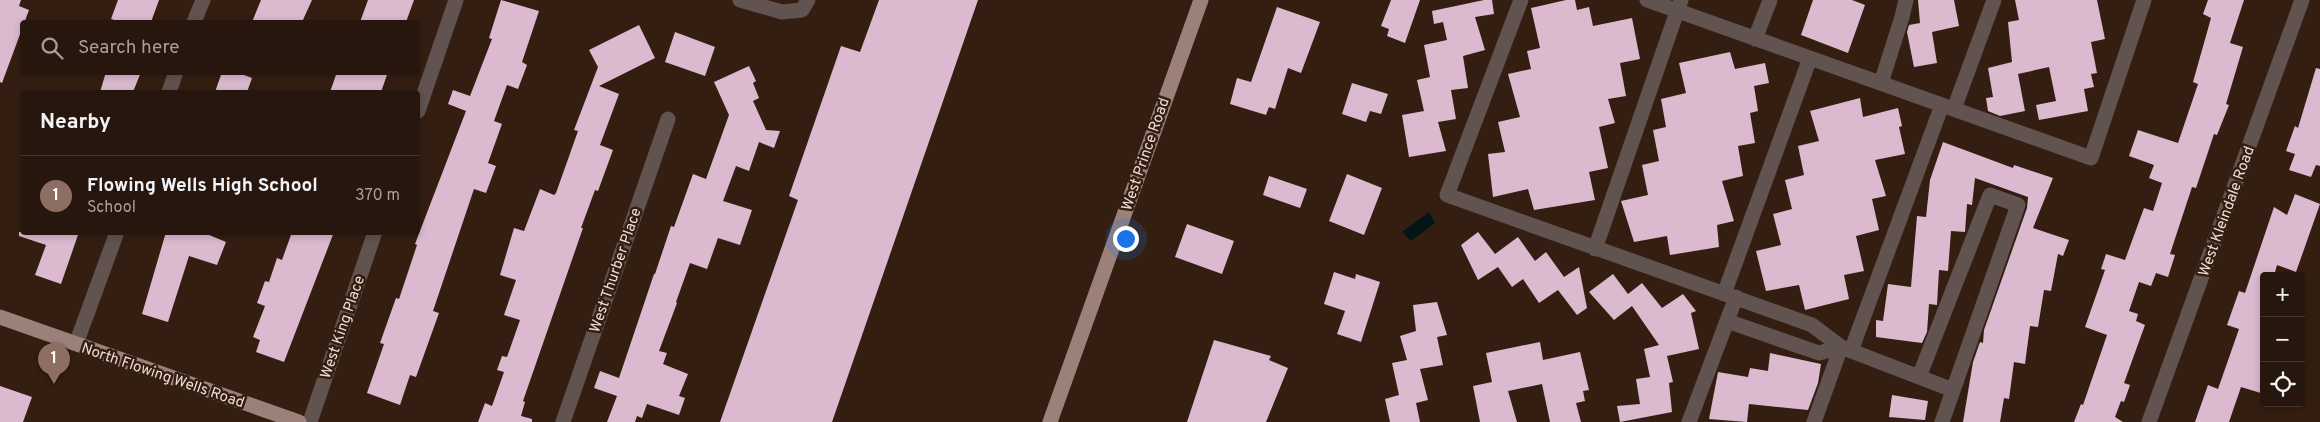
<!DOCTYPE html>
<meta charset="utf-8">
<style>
body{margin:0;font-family:Overpass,sans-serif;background:#33231b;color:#f1f3f6}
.controls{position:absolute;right:15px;bottom:15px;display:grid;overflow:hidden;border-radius:5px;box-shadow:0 2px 8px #0003}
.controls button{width:45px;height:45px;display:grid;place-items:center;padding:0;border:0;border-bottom:1px solid #43352e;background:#27160d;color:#f1f3f6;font:25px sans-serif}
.you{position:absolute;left:1125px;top:238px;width:18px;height:18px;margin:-12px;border:4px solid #fff;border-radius:50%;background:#1a73e8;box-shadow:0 0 0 8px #1a73e833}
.badge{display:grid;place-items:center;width:32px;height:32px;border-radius:50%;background:#0b8043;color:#fff;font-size:16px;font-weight:700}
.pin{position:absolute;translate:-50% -41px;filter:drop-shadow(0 1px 2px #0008)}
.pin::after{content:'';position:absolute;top:26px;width:18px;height:15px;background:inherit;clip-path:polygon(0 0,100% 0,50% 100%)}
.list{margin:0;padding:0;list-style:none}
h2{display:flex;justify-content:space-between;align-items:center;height:65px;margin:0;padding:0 20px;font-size:21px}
h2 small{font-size:16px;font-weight:400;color:#a49f9d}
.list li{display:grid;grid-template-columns:32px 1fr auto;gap:15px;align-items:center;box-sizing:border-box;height:80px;padding:0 20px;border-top:1px solid #43352e}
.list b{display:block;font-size:19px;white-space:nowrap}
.list p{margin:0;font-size:16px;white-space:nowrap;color:#a49f9d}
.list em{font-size:16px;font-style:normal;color:#a49f9d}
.icon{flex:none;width:28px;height:28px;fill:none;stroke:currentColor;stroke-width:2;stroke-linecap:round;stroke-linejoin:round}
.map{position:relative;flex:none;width:2320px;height:422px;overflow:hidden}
.search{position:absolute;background:#27160d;box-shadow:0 2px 8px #0003;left:20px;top:20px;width:400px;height:55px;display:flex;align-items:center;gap:12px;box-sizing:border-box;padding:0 18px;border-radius:5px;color:#a49f9d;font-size:19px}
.panel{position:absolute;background:#27160d;box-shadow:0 2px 8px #0003;left:20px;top:90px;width:400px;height:145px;border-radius:5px}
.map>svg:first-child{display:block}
.water{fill:#021618}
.building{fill:#dbbad0}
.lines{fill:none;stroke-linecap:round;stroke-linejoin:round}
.minor{stroke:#605350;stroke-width:15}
.major{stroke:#9c817b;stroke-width:15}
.labels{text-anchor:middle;stroke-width:5;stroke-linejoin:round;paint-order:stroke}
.street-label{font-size:15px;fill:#edded5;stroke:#341e11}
</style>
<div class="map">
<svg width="2320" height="422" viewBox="0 0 2320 422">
<rect width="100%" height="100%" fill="#341e11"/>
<path class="water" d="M 1429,212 L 1435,223 L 1411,241 L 1402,232 Z"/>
<path class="building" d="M 0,0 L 21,0 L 19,6 L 29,10 L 2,83 L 0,82 Z
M 118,0 L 159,0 L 151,22 L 121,22 L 111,19 Z
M 261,0 L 312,0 L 302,22 L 252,22 Z
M 368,0 L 414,0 L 406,22 L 360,22 Z
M 501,0 L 539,11 L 522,62 L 527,65 L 518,89 L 507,85 L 494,121 L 502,124 L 488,163 L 496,166 L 486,193 L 474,189 L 433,311 L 439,313 L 416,377 L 410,375 L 400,405 L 367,393 L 384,344 L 380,343 L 396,298 L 399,299 L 417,245 L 415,244 L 466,111 L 448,104 L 453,90 L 470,96 L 492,39 L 489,38 Z
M 879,0 L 978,0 L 832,422 L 720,422 L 798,200 L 789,196 L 841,46 L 860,52 Z
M 1391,0 L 1420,0 L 1405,43 L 1387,36 L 1389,29 L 1381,26 Z
M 1484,0 L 1492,0 L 1494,14 L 1475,17 L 1485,50 L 1463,56 L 1468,88 L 1451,90 L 1456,119 L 1438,122 L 1446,151 L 1409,157 L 1402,115 L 1424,111 L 1417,80 L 1430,77 L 1424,45 L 1447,40 L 1443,22 L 1434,24 L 1432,11 Z
M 1566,0 L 1575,0 L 1577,10 L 1589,7 L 1593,26 L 1632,18 L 1640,59 L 1620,63 L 1626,96 L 1608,99 L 1615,123 L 1599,127 L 1608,168 L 1589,172 L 1595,200 L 1534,210 L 1528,189 L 1493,197 L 1488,154 L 1505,152 L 1498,122 L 1520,117 L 1508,74 L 1531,69 L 1527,51 L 1540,48 L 1531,8 Z
M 1813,0 L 1852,0 L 1865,5 L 1848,53 L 1801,35 Z
M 1918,0 L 1954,0 L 1959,26 L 1932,32 L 1937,63 L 1914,67 L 1907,32 L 1909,25 L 1920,23 Z
M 2015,0 L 2097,0 L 2105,39 L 2091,42 L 2097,73 L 2091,74 L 2094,87 L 2084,89 L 2088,111 L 2039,120 L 2036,105 L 2056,101 L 2049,67 L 2018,74 L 2025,111 L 2000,116 L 1988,111 L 1986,98 L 1993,97 L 1988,68 L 2012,62 L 2008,22 L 2019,20 Z
M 2208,0 L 2244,0 L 2230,43 L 2243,47 L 2226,104 L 2229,105 L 2217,135 L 2214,134 L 2196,188 L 2192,187 L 2170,254 L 2175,255 L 2168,277 L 2156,273 L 2151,286 L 2139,282 L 2129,311 L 2138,314 L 2136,321 L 2145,325 L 2124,383 L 2130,385 L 2124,402 L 2121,401 L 2115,417 L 2123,422 L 2074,422 L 2081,404 L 2083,405 L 2107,335 L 2085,327 L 2105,270 L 2101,269 L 2106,254 L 2125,260 L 2144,208 L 2153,211 L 2162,183 L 2149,178 L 2154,165 L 2129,156 L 2138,130 L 2178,143 L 2198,84 L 2193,82 L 2211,18 L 2203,14 Z
M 1277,7 L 1320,22 L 1301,73 L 1288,68 L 1275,109 L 1269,107 L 1266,115 L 1230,104 L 1237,78 L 1251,82 Z
M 639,25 L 655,58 L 599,86 L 619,94 L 600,145 L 613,150 L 598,191 L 595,190 L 581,228 L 583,228 L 523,401 L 525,402 L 521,416 L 532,419 L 532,422 L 478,422 L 485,403 L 492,406 L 504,372 L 497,370 L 502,356 L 507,357 L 520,320 L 504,315 L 516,280 L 500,275 L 514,228 L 524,231 L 540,189 L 554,195 L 556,193 L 578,131 L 574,130 L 598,67 L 589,50 Z
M 675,32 L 715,47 L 705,76 L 665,62 Z
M 1730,52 L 1735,69 L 1765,63 L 1769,83 L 1754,86 L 1758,111 L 1750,113 L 1755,143 L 1738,146 L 1743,176 L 1722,181 L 1734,221 L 1717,225 L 1719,247 L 1670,255 L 1667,236 L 1634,242 L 1621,201 L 1648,195 L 1642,165 L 1659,161 L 1653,130 L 1666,127 L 1661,99 L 1686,93 L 1679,63 Z
M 749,66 L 756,81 L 753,83 L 759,98 L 753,101 L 766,130 L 780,131 L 774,148 L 759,142 L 749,171 L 736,166 L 723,201 L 752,210 L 740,245 L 718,238 L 707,269 L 690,263 L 676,302 L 677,303 L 659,351 L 667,353 L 663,364 L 688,374 L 679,396 L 685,398 L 679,415 L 647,404 L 642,418 L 637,416 L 635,422 L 607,422 L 617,396 L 594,388 L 600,371 L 619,378 L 654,274 L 655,274 L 671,226 L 674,227 L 693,174 L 706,179 L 729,115 L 714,82 Z
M 2316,68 L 2320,69 L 2320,166 L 2316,165 L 2311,177 L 2289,170 L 2295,154 L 2286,151 L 2295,126 L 2298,128 Z
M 106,72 L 141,72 L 133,92 L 100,92 Z
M 222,72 L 236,72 L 252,78 L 247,92 L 215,92 Z
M 337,72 L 388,72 L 381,92 L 330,92 Z
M 1352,83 L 1388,94 L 1381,114 L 1370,111 L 1366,122 L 1342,114 Z
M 1860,98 L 1863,117 L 1898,108 L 1902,126 L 1899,127 L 1905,154 L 1875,160 L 1886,196 L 1872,199 L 1879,230 L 1856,236 L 1864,271 L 1844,275 L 1849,299 L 1805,310 L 1799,285 L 1766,291 L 1756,251 L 1781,245 L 1773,214 L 1792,209 L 1785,180 L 1804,175 L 1798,146 L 1819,141 L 1810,111 Z
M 1943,142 L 2013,168 L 2014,165 L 2053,178 L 2033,228 L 2069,240 L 2063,256 L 2058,254 L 2051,291 L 2044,290 L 2038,327 L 2030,326 L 2025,364 L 2014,362 L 2009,399 L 2004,398 L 2000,422 L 1963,422 L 1973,362 L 1980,342 L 1983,343 L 1984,330 L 2027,208 L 2028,197 L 1975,178 L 1972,205 L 1967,204 L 1965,232 L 1951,231 L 1948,271 L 1939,270 L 1937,305 L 1929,304 L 1927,332 L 1922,343 L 1876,337 L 1876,320 L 1883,321 L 1888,284 L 1911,287 L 1917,216 L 1926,217 L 1930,180 Z
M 1347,174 L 1382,188 L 1364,235 L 1329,221 Z
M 1269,176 L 1307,189 L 1300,208 L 1263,195 Z
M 2295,194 L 2320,204 L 2296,272 L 2277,265 L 2274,276 L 2264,276 L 2264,394 L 2241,387 L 2229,422 L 2195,422 L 2208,385 L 2218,389 L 2239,329 L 2227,325 L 2239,291 L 2245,293 L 2274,207 L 2287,215 Z
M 1187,224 L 1234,241 L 1222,274 L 1175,257 Z
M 19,232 L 79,232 L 61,284 L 35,275 L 46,245 L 19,236 Z
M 166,232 L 202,232 L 226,242 L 217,265 L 189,256 L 168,322 L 142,314 Z
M 292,232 L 334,232 L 284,362 L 256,352 L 260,340 L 253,337 L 265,306 L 257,303 L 265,281 L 269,282 L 277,258 L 282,260 Z
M 1478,232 L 1495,254 L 1518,237 L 1535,261 L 1546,252 L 1564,277 L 1579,267 L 1587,308 L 1577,315 L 1558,290 L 1539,303 L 1523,279 L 1512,287 L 1498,267 L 1478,280 L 1461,245 Z
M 1334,272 L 1355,279 L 1356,274 L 1380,282 L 1361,342 L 1337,334 L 1345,311 L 1324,304 Z
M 1613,274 L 1628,294 L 1642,283 L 1662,308 L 1683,294 L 1696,311 L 1691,313 L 1699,349 L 1667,356 L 1673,382 L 1669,383 L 1672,412 L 1620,422 L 1617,406 L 1640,404 L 1636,379 L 1650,377 L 1644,349 L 1659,345 L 1632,306 L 1614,320 L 1589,292 Z
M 1437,302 L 1447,335 L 1437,337 L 1443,365 L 1420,369 L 1428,400 L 1416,403 L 1420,422 L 1390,422 L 1385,399 L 1399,395 L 1392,363 L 1407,360 L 1400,336 L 1416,331 L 1413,305 Z
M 1214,340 L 1271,356 L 1269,360 L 1288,368 L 1266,422 L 1187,422 Z
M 1540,342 L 1543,360 L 1580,352 L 1589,390 L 1583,391 L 1585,401 L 1576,403 L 1581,422 L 1550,422 L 1542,384 L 1508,391 L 1517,422 L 1480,422 L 1473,386 L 1492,382 L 1486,353 Z
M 1770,353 L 1821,364 L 1818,383 L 1808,410 L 1749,404 L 1747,422 L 1709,419 L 1718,372 L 1748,377 L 1750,368 L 1768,371 Z
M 0,386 L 32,397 L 23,422 L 0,422 Z
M 1892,395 L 1928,401 L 1925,420 L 1889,417 Z"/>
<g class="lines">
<path class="minor" d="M 740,0 L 782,12 L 802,10 L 808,0
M 1521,0 L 1447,195 L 1812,325 L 1841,347 L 1953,390
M 1647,0 L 2091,158 L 2144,0
M 194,22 L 203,0
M 1755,39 L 1770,0
M 1881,83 L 1902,17 L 1906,0
M 169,92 L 176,72
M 1954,109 L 1994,0
M 418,111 L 456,0
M 1595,249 L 1681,0
M 1724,294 L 1810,58
M 1727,321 L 1819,353 L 1841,347
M 76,344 L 117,232
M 1851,351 L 1942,105
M 1919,377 L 1990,195 L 2018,205 L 1942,422
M 310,422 L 375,232
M 563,422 L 668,119
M 1689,422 L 1736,297
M 1814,422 L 1841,347
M 2149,422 L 2302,0"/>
<path class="major" d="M 0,317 L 299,422
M 1050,422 L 1201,0"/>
</g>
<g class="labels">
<g class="street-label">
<text transform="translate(1145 154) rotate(-71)" y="5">West Prince Road</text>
<text transform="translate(2226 211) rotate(-70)" y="5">West Kleindale Road</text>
<text transform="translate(615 270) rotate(-71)" y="5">West Thurber Place</text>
<text transform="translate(342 327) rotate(-71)" y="5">West King Place</text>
<text transform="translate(163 375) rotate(19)" y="5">North Flowing Wells Road</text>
</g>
</g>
</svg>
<div class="controls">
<button>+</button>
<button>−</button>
<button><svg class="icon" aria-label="locate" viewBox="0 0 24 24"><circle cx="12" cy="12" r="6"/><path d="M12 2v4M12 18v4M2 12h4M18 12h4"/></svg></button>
</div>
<div class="you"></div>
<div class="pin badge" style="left:54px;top:384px;background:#8d6e63">1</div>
<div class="search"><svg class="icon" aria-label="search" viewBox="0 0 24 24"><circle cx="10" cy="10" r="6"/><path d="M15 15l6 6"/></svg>Search here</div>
<section class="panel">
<h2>Nearby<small></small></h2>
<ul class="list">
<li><span class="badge" style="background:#8d6e63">1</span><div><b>Flowing Wells High School</b><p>School</p></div><em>370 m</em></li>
</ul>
</section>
</div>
